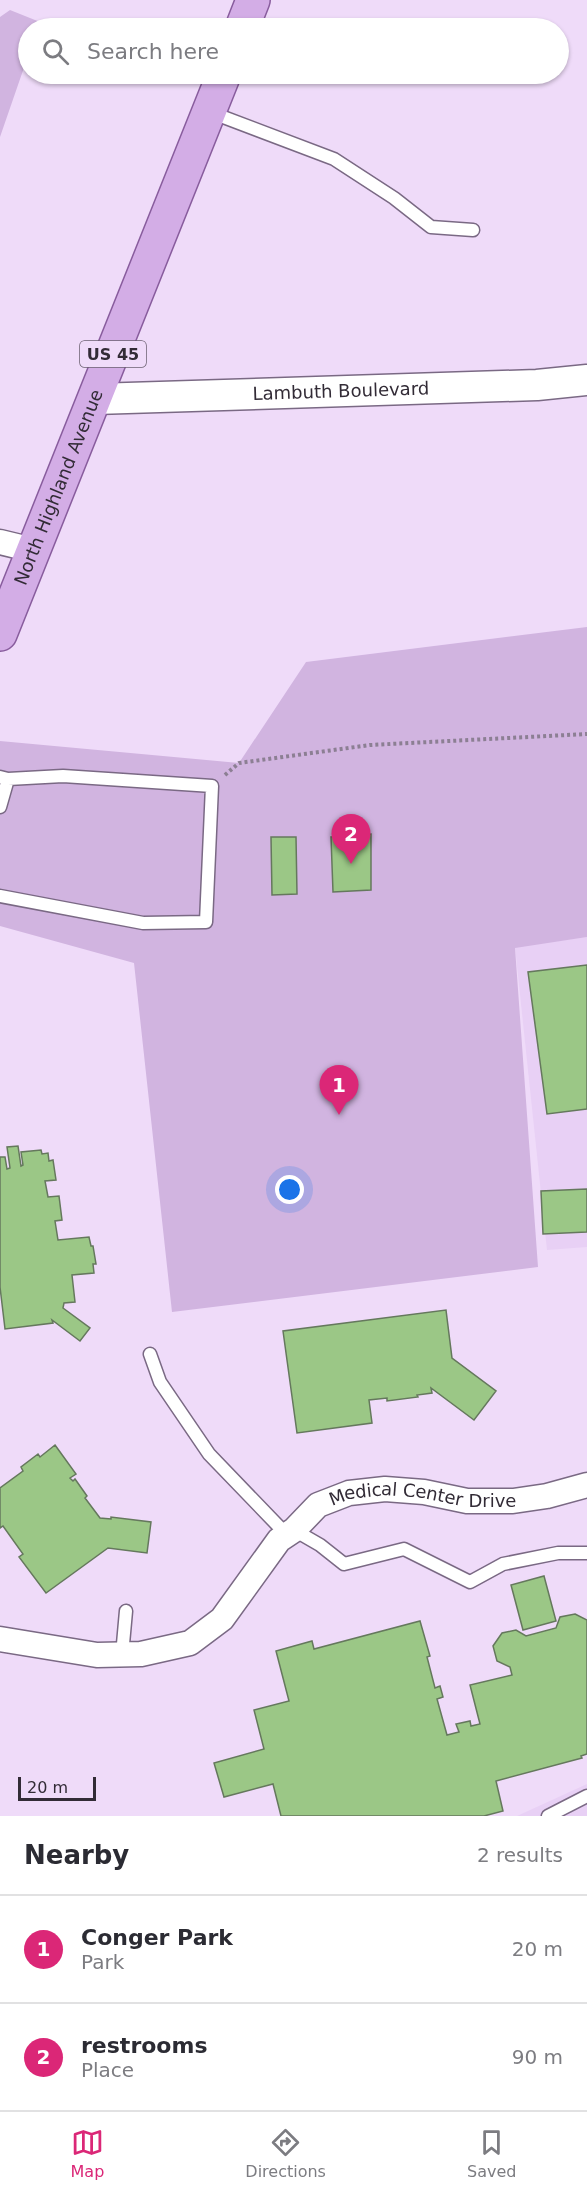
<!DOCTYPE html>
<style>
body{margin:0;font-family:"DejaVu Sans",sans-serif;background:#f7f7f7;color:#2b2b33}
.scale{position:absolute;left:18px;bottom:15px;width:78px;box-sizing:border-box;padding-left:6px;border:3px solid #322b36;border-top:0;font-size:16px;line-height:21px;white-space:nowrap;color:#322b36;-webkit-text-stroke:4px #efdbf9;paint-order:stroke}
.you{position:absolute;left:290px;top:1190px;width:21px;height:21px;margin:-15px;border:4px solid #fff;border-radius:50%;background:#1a73e8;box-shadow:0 0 0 9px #1a73e833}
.badge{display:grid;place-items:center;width:39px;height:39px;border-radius:50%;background:#db2777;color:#fff;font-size:20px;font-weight:700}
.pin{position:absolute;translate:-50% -50px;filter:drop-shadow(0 2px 3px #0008)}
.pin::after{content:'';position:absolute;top:32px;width:21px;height:18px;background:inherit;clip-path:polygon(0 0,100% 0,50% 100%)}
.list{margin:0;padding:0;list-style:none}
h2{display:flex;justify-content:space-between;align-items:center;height:78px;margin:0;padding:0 24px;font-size:26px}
h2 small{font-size:20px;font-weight:400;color:#7c7c81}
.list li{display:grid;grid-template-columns:39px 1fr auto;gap:18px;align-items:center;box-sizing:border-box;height:108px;padding:0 24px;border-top:2px solid #e1e1e2}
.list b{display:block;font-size:22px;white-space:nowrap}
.list p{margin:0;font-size:20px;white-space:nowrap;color:#7c7c81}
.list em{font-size:20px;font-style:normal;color:#7c7c81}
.icon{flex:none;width:33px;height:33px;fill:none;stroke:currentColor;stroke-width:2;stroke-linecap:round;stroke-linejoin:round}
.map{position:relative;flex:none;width:587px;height:1816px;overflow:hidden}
.search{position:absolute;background:#fff;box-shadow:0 2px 4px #0004;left:18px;right:18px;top:18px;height:66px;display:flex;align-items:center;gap:15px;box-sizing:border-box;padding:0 21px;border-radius:33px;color:#7c7c81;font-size:22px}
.sheet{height:294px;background:#fff}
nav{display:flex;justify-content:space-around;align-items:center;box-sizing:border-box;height:84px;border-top:2px solid #e1e1e2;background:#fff;font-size:16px;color:#7c7c81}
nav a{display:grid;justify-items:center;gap:3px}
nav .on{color:#db2777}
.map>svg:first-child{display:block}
.built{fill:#e8d0f5}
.green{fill:#d1b4e0}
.building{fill:#9bc786;stroke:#65785d;stroke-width:1.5}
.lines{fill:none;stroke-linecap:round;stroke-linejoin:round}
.service-casing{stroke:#7a6984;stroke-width:15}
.minor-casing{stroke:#7a6984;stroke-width:27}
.tertiary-casing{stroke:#7a6984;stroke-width:33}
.primary-casing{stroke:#885c9d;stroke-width:36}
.path{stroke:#8c7f93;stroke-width:4;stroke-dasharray:3 3;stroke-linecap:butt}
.service{stroke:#fff;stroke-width:12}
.minor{stroke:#fff;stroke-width:24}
.tertiary{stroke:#fff;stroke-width:30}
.primary{stroke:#d3ade6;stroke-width:33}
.labels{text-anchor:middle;stroke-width:5;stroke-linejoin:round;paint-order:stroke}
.shield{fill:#efdbf9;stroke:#6b6070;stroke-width:1.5}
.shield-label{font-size:16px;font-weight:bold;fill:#322b36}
.street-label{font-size:18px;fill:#322b36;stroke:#efdbf9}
</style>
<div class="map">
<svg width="587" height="1816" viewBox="0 0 587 1816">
<rect width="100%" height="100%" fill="#efdbf9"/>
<path class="built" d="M 587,937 L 587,1247 L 547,1250 L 515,947 Z
M 587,1784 L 587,1816 L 517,1816 Z"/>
<path class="green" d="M 10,10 L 40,22 L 38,28 L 28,28 L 28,56 L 0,137 L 0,17 Z
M 587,627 L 587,937 L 515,948 L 538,1267 L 172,1312 L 134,963 L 0,926 L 0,741 L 239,763 L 306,662 Z"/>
<path class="building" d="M 371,834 L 371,890 L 333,892 L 331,837 Z
M 271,837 L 296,837 L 297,894 L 272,895 Z
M 587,965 L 587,1109 L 547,1114 L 528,972 Z
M 18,1146 L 21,1166 L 23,1165 L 21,1152 L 41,1150 L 42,1154 L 48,1153 L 49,1161 L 53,1160 L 56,1180 L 45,1181 L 48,1197 L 59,1196 L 62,1220 L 55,1221 L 58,1240 L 89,1237 L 91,1246 L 93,1246 L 96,1264 L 93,1264 L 94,1273 L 72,1275 L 75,1302 L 64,1303 L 63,1308 L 90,1328 L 80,1341 L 52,1320 L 53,1323 L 5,1329 L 0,1287 L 0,1157 L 5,1157 L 7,1169 L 10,1168 L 7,1147 Z
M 587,1189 L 587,1232 L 543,1234 L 541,1191 Z
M 446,1310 L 452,1358 L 496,1391 L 474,1420 L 431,1388 L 432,1393 L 417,1395 L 418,1397 L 387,1401 L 387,1398 L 369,1400 L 372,1423 L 297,1433 L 283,1331 Z
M 55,1445 L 76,1474 L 70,1478 L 73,1481 L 75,1479 L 87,1496 L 85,1498 L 100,1518 L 111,1519 L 111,1517 L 151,1522 L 147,1553 L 108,1548 L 46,1593 L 19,1557 L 23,1554 L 3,1526 L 0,1528 L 0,1488 L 23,1471 L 21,1467 L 38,1454 L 40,1457 Z
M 544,1576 L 556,1621 L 523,1630 L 511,1585 Z
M 575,1614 L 587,1620 L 587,1754 L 581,1756 L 582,1758 L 496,1781 L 503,1811 L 484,1816 L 281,1816 L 273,1784 L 224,1797 L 214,1763 L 264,1749 L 254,1710 L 289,1701 L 276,1651 L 312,1641 L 314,1649 L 420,1621 L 430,1656 L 427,1657 L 435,1688 L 440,1686 L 443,1697 L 437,1699 L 447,1735 L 459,1732 L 456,1724 L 470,1721 L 471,1726 L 480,1724 L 470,1685 L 512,1675 L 510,1667 L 497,1661 L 493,1646 L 502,1633 L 516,1630 L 526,1636 L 556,1628 L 560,1617 Z"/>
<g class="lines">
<g class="service-casing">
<path id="service" d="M 210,112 L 334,159 L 394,198 L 431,227 L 473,230
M 0,777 L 8,779 L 63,776 L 212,786 L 206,922 L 143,923 L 0,896
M 0,807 L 8,779
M 150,1354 L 160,1382 L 209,1454 L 287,1535
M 294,1530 L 320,1545 L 344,1564 L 404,1549 L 470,1582 L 503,1564 L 558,1553 L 587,1553
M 122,1655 L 126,1611
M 548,1816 L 587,1796"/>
</g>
<g class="minor-casing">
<g id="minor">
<path d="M 0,542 L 33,550"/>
<path id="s1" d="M 0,1639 L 97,1655 L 141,1654 L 190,1643 L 222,1619 L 279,1540 L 294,1530 L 318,1505 L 349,1493 L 385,1489 L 424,1492 L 467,1501 L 513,1501 L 547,1496 L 587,1485"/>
</g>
</g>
<g class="tertiary-casing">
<g id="tertiary">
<path id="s2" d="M 95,399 L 537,385 L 587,380"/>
</g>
</g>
<g class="primary-casing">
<g id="primary">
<path d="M 242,28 L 253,0"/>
<path id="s3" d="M 0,634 L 224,74"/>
</g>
</g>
<path class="path" d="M 225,775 L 239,763 L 370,745 L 587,734"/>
<use href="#service" class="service"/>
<use href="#minor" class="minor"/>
<use href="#tertiary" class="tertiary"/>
<use href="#primary" class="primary"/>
</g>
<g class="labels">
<rect class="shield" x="80" y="341" width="66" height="26" rx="4.5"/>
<g class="shield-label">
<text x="113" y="360">US 45</text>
</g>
<g class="street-label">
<text dy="6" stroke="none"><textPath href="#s2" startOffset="246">Lambuth Boulevard</textPath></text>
<text dy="6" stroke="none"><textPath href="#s3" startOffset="158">North Highland Avenue</textPath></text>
<text dy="6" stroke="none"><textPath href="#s1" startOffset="490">Medical Center Drive</textPath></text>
</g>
</g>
</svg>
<div class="scale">20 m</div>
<div class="you"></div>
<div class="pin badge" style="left:339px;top:1115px">1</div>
<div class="pin badge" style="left:351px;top:864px">2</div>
<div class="search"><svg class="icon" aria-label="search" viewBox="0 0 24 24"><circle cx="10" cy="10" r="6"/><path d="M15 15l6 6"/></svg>Search here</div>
</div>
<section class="sheet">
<h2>Nearby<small>2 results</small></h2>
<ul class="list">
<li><span class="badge">1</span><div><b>Conger Park</b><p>Park</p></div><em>20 m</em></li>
<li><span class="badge">2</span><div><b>restrooms</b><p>Place</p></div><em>90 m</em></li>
</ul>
</section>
<nav>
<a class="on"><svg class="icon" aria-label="map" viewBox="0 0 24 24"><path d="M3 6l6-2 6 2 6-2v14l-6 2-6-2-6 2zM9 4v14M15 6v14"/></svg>Map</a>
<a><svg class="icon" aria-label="directions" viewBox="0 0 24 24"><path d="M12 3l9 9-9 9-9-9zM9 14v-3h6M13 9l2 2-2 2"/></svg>Directions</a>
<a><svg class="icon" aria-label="saved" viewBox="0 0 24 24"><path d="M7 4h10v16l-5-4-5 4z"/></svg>Saved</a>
</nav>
